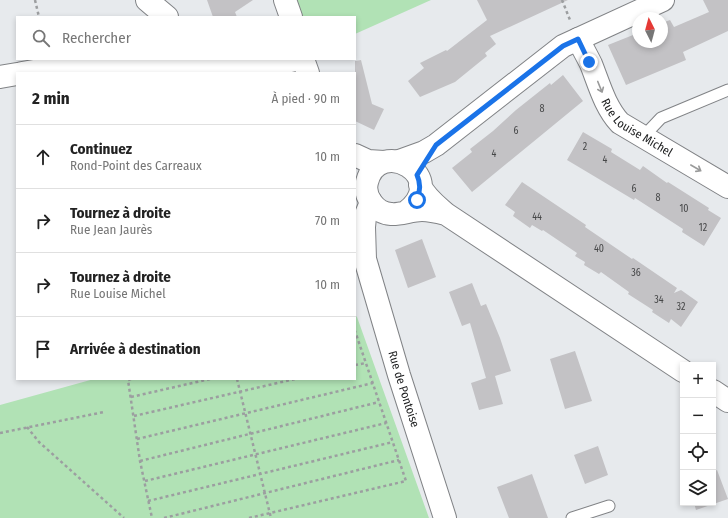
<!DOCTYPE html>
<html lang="fr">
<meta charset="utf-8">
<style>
body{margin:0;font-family:"Fira Sans Condensed",sans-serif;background:#f2f2f2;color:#222}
.controls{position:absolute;right:12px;bottom:12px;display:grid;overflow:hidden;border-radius:0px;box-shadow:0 2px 6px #0003}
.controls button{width:36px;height:36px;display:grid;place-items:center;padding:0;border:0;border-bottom:1px solid #e0e0e0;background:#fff;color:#222;font:20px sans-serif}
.compass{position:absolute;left:632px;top:12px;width:36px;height:36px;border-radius:50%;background:#fff;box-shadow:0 2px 6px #0003;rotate:354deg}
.stop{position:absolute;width:12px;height:12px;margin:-9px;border:3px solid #1a73e8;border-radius:50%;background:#fff}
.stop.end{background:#1a73e8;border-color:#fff;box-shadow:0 1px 4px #0008}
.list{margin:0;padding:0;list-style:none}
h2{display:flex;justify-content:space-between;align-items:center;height:52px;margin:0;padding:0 16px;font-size:17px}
h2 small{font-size:13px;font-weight:400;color:#767676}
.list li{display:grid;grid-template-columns:26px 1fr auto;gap:12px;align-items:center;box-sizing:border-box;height:64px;padding:0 16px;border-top:1px solid #e0e0e0}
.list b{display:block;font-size:15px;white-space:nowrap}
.list p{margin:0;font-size:13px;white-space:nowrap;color:#767676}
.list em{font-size:13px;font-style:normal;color:#767676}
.icon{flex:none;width:22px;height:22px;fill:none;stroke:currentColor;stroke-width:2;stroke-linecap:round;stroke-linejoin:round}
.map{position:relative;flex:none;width:728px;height:518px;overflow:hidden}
.search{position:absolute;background:#fff;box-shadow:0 2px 6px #0003;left:16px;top:16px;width:340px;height:44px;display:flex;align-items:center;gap:10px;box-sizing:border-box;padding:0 14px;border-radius:0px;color:#767676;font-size:15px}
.panel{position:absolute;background:#fff;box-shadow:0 2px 6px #0003;left:16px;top:72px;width:340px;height:308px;border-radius:0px}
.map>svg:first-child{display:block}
.green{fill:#b1e2b5}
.building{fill:#c3c2c5}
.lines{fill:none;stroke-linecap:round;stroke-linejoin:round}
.lane-casing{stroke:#818386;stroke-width:13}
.street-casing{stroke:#818386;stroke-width:24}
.secondary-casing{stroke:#818386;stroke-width:24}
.path{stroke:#9c9ea0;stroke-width:2.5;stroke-dasharray:3 3;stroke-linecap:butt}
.lane{stroke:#fff;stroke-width:11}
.street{stroke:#fff;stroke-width:22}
.secondary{stroke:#fff;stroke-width:22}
.oneway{stroke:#999a9a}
.route{stroke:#1a73e8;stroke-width:5}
.labels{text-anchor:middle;stroke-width:3;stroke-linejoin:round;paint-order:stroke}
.number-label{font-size:10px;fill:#464748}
.street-label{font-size:12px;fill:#1d1e1f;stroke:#e7eaed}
</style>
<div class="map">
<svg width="728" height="518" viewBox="0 0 728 518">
<rect width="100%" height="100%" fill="#e7eaed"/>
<path class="green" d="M 290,0 L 431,0 L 355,34 L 355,17 L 291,17 Z
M 355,315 L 357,317 L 429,518 L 0,518 L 0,405 L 94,379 L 355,379 Z"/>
<path class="building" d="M 207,0 L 253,0 L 235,12 L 237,17 L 213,17 Z
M 477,0 L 568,0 L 490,36 L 496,44 L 485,53 L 487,56 L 455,82 L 420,97 L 408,81 L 424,68 L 420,63 L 446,50 L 447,51 L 487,20 Z
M 703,0 L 728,0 L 728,31 L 683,52 L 686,60 L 626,85 L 608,45 L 638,33 L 638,42 L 662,42 L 662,23 L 670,20 L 674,27 L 709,12 Z
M 361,60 L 372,104 L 384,109 L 374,130 L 355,121 L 355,61 Z
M 563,75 L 583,101 L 472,192 L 452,168 L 472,152 L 470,149 L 493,131 L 516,110 L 550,83 L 551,85 Z
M 583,132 L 612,149 L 611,152 L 640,170 L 643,166 L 667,183 L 668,182 L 709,208 L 708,210 L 721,218 L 704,246 L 682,232 L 683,229 L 635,198 L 634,200 L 567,160 Z
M 522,182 L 586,225 L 585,227 L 632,259 L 633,258 L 677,288 L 674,293 L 681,290 L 698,302 L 681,327 L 671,319 L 669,323 L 652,312 L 653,310 L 628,294 L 629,292 L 601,272 L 599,274 L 584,265 L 585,262 L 575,256 L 577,253 L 543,230 L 542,231 L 532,225 L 530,228 L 513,216 L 515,212 L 505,205 Z
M 422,239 L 436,277 L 408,288 L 395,250 Z
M 472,283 L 481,306 L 486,304 L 500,338 L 511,371 L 495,376 L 503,404 L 479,410 L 471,383 L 486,378 L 470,323 L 462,326 L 449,292 Z
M 575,351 L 592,401 L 565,409 L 550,359 Z
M 598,446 L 608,475 L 585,484 L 574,455 Z
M 717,470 L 728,499 L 696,510 L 694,503 L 713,503 L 713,472 Z
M 532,474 L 548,518 L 509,518 L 497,487 Z"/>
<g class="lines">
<g class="lane-casing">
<path id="lane" d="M 643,137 L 661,118 L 728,90
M 572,518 L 609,506"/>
</g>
<g class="street-casing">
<g id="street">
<path d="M 147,0 L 167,17"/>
<path id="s1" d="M 578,39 C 582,47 587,56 591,64 C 599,84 605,107 620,123 L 728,187"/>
<path d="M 22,73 L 51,68 L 166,63 L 286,62 L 300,59"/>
<path d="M 0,77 L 17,74"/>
<path d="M 399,161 L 424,152 L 436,145 L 563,46 L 663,0"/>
<path id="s2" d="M 371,202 L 365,217 L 364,227 L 365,259 L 399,375 L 445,518"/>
</g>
</g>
<g class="secondary-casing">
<path id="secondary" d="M 285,0 L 291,17
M 303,59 L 308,73
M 355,155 L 368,161 L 384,162
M 420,185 C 425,197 436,205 446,214 L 683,371
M 406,212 C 452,177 379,135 367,182 C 363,197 376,213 391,214 C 399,215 412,210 422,210 C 430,210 438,212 446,214
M 713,391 L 728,401"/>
</g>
<path class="path" d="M 35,0 L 39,17
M 562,0 L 570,20
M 355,365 L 366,363
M 131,379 L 128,380 L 140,461 L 152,518
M 237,379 L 271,518
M 131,397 L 210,379
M 134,416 L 295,379
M 27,427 L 39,442 L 124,518
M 0,433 L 104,412
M 137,439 L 373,383
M 140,461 L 379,402
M 145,481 L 386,423
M 148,501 L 393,442
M 164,518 L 399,460
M 249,518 L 406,481 L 355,331"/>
<use href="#lane" class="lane"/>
<use href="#street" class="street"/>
<use href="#secondary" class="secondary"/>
</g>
<defs><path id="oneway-shaft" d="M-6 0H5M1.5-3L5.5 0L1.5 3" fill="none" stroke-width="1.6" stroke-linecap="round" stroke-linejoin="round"/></defs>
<g class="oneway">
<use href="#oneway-shaft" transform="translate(600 87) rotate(68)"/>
<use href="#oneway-shaft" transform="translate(696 168) rotate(30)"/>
</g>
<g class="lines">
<path class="route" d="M 417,200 C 420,191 421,184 417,175 L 436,145 L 563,46 L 578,39 L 589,62"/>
</g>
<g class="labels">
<g class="number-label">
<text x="542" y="112">8</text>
<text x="516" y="134">6</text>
<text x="585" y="150">2</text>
<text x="494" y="157">4</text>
<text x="605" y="163">4</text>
<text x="634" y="192">6</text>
<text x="658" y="201">8</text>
<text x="684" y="212">10</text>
<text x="537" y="220">44</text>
<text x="703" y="231">12</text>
<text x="599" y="252">40</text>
<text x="636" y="276">36</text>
<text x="659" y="303">34</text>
<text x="681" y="310">32</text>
</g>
<g class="street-label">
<text dy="4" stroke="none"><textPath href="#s1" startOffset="110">Rue Louise Michel</textPath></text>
<text dy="4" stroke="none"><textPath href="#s2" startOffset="194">Rue de Pontoise</textPath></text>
</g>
</g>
</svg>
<div class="controls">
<button>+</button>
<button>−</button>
<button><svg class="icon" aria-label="locate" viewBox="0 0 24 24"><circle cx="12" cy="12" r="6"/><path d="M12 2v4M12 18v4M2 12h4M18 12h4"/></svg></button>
<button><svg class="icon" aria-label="layers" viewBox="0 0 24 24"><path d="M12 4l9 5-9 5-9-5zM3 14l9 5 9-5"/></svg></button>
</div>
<svg class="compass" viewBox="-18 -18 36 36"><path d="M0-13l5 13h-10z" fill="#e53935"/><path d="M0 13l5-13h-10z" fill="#767676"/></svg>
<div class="stop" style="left:417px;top:200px"></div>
<div class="stop end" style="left:589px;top:62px"></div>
<div class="search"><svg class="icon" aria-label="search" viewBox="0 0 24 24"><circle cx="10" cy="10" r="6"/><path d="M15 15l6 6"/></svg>Rechercher</div>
<section class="panel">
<h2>2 min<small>À pied · 90 m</small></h2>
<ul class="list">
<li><svg class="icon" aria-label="ahead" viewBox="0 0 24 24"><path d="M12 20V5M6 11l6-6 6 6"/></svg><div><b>Continuez</b><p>Rond-Point des Carreaux</p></div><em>10 m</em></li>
<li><svg class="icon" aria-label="right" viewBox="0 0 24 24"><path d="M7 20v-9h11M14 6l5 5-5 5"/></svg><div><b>Tournez à droite</b><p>Rue Jean Jaurès</p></div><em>70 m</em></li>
<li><svg class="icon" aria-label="right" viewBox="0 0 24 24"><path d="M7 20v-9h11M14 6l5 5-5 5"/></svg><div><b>Tournez à droite</b><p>Rue Louise Michel</p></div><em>10 m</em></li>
<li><svg class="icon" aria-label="arrive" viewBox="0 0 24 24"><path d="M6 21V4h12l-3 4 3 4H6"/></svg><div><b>Arrivée à destination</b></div></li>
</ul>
</section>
</div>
